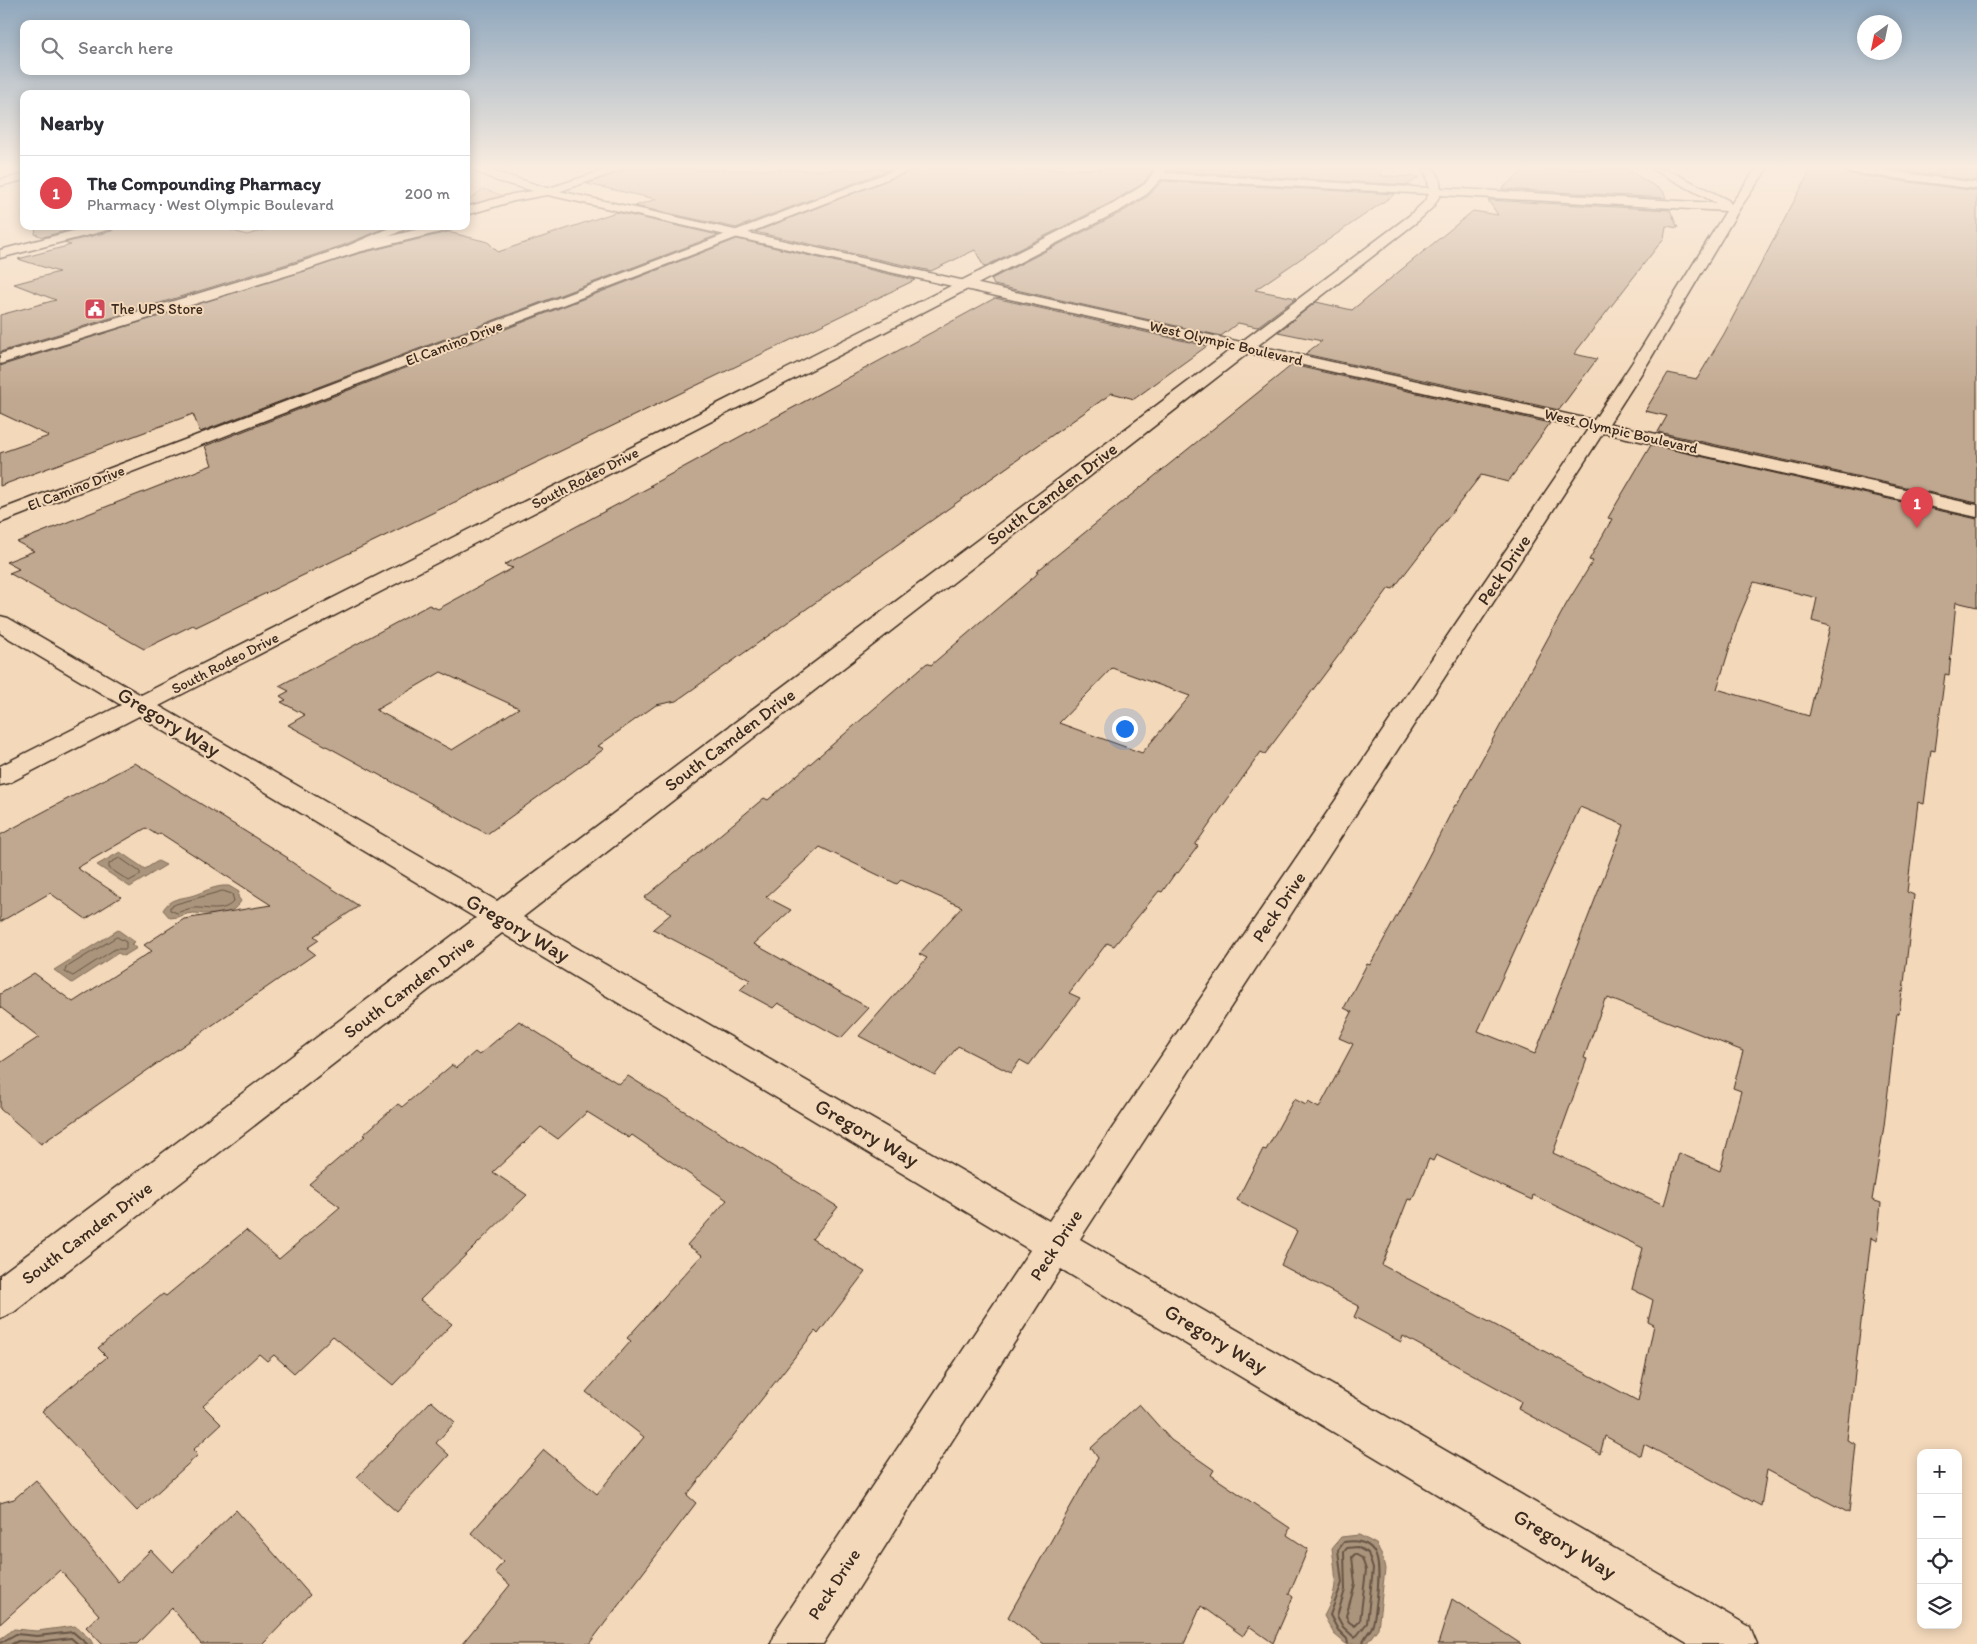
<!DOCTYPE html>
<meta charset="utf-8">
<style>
body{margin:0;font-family:Itim,sans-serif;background:#f2f2f3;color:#2b2b33}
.controls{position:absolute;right:15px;bottom:15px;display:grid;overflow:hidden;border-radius:10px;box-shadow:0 2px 12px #0003}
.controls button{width:45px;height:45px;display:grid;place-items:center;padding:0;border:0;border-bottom:1px solid #e1e1e2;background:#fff;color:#2b2b33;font:25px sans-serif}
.compass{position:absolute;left:1857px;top:15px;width:45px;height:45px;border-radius:50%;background:#fff;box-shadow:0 2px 12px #0003;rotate:213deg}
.you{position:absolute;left:1124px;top:728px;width:18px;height:18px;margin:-12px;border:4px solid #fff;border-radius:50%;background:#1a73e8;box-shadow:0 0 0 8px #1a73e833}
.badge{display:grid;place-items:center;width:32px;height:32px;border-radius:50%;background:#ea580c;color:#fff;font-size:16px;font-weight:700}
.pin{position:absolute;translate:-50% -41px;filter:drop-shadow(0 1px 2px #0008)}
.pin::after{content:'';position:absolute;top:26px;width:18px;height:15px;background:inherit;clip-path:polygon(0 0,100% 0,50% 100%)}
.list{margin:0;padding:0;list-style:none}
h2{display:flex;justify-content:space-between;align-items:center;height:65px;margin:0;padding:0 20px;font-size:21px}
h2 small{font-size:16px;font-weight:400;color:#7c7c81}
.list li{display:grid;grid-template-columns:32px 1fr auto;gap:15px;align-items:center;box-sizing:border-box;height:75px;padding:0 20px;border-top:1px solid #e1e1e2}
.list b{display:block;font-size:19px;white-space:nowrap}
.list p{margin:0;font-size:16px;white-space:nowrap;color:#7c7c81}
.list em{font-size:16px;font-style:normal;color:#7c7c81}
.icon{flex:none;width:28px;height:28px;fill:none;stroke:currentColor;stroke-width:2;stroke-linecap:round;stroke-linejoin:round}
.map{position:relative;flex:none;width:1977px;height:1644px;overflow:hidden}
.search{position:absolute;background:#fff;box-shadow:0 2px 12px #0003;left:20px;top:20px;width:450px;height:55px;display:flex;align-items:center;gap:12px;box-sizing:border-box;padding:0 18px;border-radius:10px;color:#7c7c81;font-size:19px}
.panel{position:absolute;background:#fff;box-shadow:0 2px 12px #0003;left:20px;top:90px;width:450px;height:140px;border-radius:10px}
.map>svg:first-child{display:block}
.green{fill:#d5bca1;stroke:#887360}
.water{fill:#aa947c;stroke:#7e6a56}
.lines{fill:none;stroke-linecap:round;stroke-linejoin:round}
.shore-far1{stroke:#675444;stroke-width:1}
.shore{stroke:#675444;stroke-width:2}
.building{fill:#c0a78f;stroke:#3b2a1e;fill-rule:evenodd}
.minor-casing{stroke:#3b2a1e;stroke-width:3}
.major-casing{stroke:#3b2a1e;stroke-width:3}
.minor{fill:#f3d8ba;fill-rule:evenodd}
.major{fill:#f3d8ba;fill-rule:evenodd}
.labels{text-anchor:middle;stroke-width:4;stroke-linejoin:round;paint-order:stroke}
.far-poi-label{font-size:15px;fill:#3b2a1e;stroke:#f3d8ba;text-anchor:start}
.far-street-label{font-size:15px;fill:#3b2a1e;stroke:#f3d8ba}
.street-label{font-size:18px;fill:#3b2a1e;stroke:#f3d8ba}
.near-street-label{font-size:21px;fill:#3b2a1e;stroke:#f3d8ba}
</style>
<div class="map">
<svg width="1977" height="1644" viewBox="0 0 1977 1644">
<rect width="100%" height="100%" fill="#f3d8ba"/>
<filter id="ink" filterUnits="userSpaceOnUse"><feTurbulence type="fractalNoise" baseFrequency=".02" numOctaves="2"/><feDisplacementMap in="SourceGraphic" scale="10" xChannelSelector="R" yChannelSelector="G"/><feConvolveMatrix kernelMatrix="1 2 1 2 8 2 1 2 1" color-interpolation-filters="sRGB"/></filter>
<g filter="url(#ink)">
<path class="green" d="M 483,189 L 504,196 L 466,208 L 466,202 Z"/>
<path class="water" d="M 120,852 L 145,869 L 158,861 L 166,865 L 130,887 L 97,865 Z
M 223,886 L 229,886 L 239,892 L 238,897 L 241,901 C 230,919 211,914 193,913 C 186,913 179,918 170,918 L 163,910 C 170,898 179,899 191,896 C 202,893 211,887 223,886 Z
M 118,930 L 135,942 L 131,944 L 137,948 L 124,956 L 118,953 L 72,983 L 54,970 Z
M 1359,1535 L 1376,1544 L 1382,1555 L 1385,1569 L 1378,1628 L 1366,1644 L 1346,1644 L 1334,1634 L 1324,1616 C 1339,1588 1336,1578 1332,1548 L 1341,1537 Z
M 75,1626 L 90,1639 L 93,1644 L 0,1644 L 0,1639 L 14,1629 L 37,1631 Z"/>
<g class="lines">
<path class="shore-far1" d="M 120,858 L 140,872 L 140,875 L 129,881 L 109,868 L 109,864 Z
M 223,891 L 232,894 L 234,901 C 223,914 207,907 192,908 C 187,909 182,911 177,913 L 170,910 L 170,907 L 176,904 Z
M 117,937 L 126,942 L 126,949 L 115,949 L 73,976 L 65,972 L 66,968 Z"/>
<path class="shore" d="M 1357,1547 L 1368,1553 L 1373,1569 L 1367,1623 L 1355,1638 L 1343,1627 L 1337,1616 L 1345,1590 L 1344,1552 L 1347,1548 Z
M 1355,1554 L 1362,1558 L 1366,1570 L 1360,1621 L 1355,1626 L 1349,1622 L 1346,1616 L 1355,1584 L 1352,1557 Z
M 0,1643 L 16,1634 L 37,1636 L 73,1632 L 87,1644
M 12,1644 L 18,1641 L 38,1642 L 71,1638 L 78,1644
M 1348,1644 L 1347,1639 L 1338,1630 L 1330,1615 L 1342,1583 L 1338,1550 L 1344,1542 C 1383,1536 1380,1569 1377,1597 C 1376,1606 1375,1616 1373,1624 C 1371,1632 1363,1636 1363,1644"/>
</g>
<path class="building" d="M 627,169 L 821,170 L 891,169 L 736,228 L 635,206 L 656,199 L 587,184 Z
M 915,169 L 1153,169 L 1144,183 L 1112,202 L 984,267 L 975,250 L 931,271 L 755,232 Z
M 1169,169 L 1380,169 L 1382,176 L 1419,177 L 1408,185 L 1168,171 Z
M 1526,169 L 1626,169 L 1663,191 L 1666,198 L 1501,189 Z
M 1811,169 L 1841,169 L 1848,174 L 1977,191 L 1977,503 L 1658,432 L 1667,416 L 1645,411 L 1668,373 L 1697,379 L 1724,334 Z
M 1892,169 L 1977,169 L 1977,181 Z
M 1162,181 L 1395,194 L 1255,290 L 1296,298 L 1257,327 L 1238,323 L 1221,336 L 994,285 L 991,279 L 1122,212 L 1148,196 Z
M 1488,200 L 1670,210 L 1678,228 L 1666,226 L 1664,238 L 1574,354 L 1597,359 L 1559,410 L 1305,354 L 1322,341 L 1278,332 L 1316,302 L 1352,310 L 1473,211 L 1498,215 Z
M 616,212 L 718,235 L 200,432 L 193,414 L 0,486 L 0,453 L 49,436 L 0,413 L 0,366 L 357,254 L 448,232 L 488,242 L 498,252 Z
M 36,226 L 84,226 L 43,237 L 35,234 Z
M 116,226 L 217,226 L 247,235 L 279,226 L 389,226 L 344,245 L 297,261 L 0,352 L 0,315 L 56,300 L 14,284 L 59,272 L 18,259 L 71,245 L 64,243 L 112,231 Z
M 737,239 L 915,280 L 196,627 L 193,625 L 144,649 L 9,573 L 19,569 L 6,562 L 34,551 L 17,542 L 212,465 L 205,446 Z
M 995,298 L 1207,346 L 1134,399 L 1112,393 L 676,701 L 656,705 L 598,746 L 604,749 L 487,834 L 288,725 L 305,715 L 281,702 L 286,700 L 280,696 L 289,691 L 279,686 L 429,605 L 438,609 L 513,568 L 504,565 L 652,486 L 649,486 ZM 441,672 L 519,708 L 452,750 L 376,710 Z
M 1292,365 L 1550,423 L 1508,482 L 1481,475 L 1393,589 L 1389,588 L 1265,754 L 1261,752 L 1195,845 L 1198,846 L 1178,873 L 1176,872 L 1162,892 L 1159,891 L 1114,946 L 1107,943 L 1069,993 L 1080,998 L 1029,1065 L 1020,1060 L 1011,1073 L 958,1046 L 935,1075 L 859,1036 L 927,958 L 919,954 L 962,907 L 901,880 L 897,884 L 820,847 L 766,897 L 791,910 L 754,944 L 869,1008 L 841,1038 L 778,1003 L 773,1008 L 740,990 L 750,980 L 653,929 L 672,913 L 644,898 L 764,798 L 768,800 L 927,663 L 931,665 L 1036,575 L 1038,572 L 1036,572 ZM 1112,668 L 1190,696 L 1142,753 L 1059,723 Z
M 1651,445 L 1977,519 L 1977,607 L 1956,602 L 1949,675 L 1945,674 L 1935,751 L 1931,750 L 1924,804 L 1918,802 L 1907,892 L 1914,895 L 1903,992 L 1902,991 L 1899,1014 L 1897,1013 L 1884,1126 L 1872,1200 L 1881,1203 L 1877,1241 L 1871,1238 L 1847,1440 L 1856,1444 L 1849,1513 L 1767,1470 L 1761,1506 L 1644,1444 L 1641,1456 L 1605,1436 L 1600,1454 L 1518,1409 L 1521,1401 L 1403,1336 L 1401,1342 L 1354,1317 L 1359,1306 L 1281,1265 L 1297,1231 L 1237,1200 L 1263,1149 L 1266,1150 L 1294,1099 L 1306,1105 L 1308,1102 L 1319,1108 L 1353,1044 L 1339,1038 L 1352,1012 L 1344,1008 L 1367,964 L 1370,965 L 1420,873 L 1455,805 L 1457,805 L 1567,603 L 1593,561 L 1589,560 L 1612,519 L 1608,518 ZM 1754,582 L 1817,598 L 1812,621 L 1830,626 L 1809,716 L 1717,689 L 1738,620 ZM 1580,807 L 1624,825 L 1535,1054 L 1478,1031 ZM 1608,998 L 1743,1051 L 1733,1088 L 1741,1091 L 1720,1171 L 1679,1153 L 1664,1205 L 1553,1153 L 1587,1059 L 1584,1058 L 1605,999 L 1607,1000 ZM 1436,1155 L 1532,1200 L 1533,1195 L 1643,1248 L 1632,1289 L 1653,1300 L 1648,1322 L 1654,1325 L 1638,1401 L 1382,1265 L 1408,1199 L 1412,1200 L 1429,1159 L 1433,1161 Z
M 135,763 L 288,858 L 287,859 L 359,906 L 314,936 L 319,940 L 307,948 L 315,954 L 41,1144 L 0,1109 L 0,1063 L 39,1037 L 0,1007 L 0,994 L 34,973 L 73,1002 L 152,951 L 144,945 L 184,919 L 271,905 L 160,833 L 157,835 L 146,828 L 77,868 L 121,897 L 86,919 L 50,893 L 0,922 L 0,835 Z
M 519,1021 L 619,1084 L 628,1076 L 838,1207 L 812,1239 L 865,1272 L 818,1334 L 815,1331 L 687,1495 L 696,1503 L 589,1644 L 462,1644 L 510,1585 L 495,1572 L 503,1562 L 471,1533 L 544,1450 L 597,1494 L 644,1437 L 586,1392 L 631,1341 L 627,1338 L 702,1255 L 687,1245 L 727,1200 L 632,1135 L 629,1138 L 587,1112 L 558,1139 L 541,1127 L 493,1172 L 527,1195 L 420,1300 L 452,1324 L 393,1385 L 333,1336 L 294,1373 L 274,1355 L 267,1361 L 259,1354 L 203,1406 L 221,1424 L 193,1450 L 198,1455 L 137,1511 L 42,1411 L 107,1357 L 98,1348 L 163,1294 L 166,1296 L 246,1230 L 279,1259 L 340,1207 L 309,1184 L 365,1136 L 363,1135 L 398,1104 L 402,1107 L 452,1065 L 456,1068 L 475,1052 L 479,1055 Z
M 431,1401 L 455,1422 L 436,1443 L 449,1455 L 397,1512 L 357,1477 Z
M 1139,1404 L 1171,1440 L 1214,1470 L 1211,1475 L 1290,1528 L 1287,1535 L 1308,1549 L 1289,1594 L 1293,1597 L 1273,1643 L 1249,1626 L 1243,1636 L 1201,1606 L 1184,1644 L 1044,1644 L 1008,1617 L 1098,1458 L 1091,1448 Z
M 36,1480 L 118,1582 L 151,1550 L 172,1572 L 236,1510 L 310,1595 L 263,1644 L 201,1644 L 172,1608 L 137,1644 L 102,1644 L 86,1627 L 99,1615 L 60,1570 L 0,1624 L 0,1503 L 14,1499 Z
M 1452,1599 L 1521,1644 L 1438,1644 Z"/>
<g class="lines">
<g class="minor-casing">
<path id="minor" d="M 608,169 L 625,169 L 552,194 L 514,201 L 466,215 L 466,207 L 513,194 L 546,189 Z
M 897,169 L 913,169 L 0,523 L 0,510 Z
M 1156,169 L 1167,169 L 1165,173 L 1429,188 L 1427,177 L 1423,169 L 1434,169 L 1439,177 L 1441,188 L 1716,203 L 1652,169 L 1666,169 L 1728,200 L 1731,204 L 1756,169 L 1767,169 L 1740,208 L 1648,363 L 1592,450 L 1080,1239 L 1750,1627 L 1757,1644 L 1687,1644 L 1061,1269 L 823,1644 L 771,1644 L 778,1627 L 1030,1250 L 502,933 L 14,1312 L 0,1318 L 0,1275 L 476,918 L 139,716 L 9,783 L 0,785 L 0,766 L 121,705 L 0,633 L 0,616 L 8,618 L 141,695 L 1113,204 L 1145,184 ZM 1161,179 L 1429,194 L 1424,202 L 1410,215 L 497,901 L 159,706 L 1121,210 L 1147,194 ZM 1440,195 L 1726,211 L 1632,363 L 1574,450 L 1049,1221 L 523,917 L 1418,221 L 1433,207 Z
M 1843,169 L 1876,169 L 1977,183 L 1977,189 L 1848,172 Z
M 24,174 L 24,180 L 0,186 L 0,180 Z
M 92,226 L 114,226 L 112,229 L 0,258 L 0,250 Z
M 432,226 L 455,226 L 453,229 L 350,254 L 343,250 L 345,247 Z"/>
</g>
<g class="major-casing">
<path id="major" d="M 471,169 C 495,169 526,182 550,189 L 1977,505 L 1977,517 L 548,195 L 497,181 Z
M 394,226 L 411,226 L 355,253 L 308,269 L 0,364 L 0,354 L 298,263 L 345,247 Z"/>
</g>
<use href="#minor" class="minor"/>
<use href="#major" class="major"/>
</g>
</g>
<linearGradient id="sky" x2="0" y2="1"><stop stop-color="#8fa7bd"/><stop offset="0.42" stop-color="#faede0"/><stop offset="1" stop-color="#faede0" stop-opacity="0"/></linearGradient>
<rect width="1977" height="399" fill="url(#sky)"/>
<defs>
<g id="civic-square" transform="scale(1.125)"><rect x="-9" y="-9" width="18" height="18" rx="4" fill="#d1495b" stroke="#f3d8ba"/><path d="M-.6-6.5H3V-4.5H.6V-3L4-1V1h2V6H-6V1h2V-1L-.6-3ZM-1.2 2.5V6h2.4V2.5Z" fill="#fff"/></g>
</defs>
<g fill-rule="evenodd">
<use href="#civic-square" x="95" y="309"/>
</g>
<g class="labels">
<g class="far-poi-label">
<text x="111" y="314">The UPS Store</text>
</g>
<g class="far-street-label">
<text transform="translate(454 343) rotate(-21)" y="5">El Camino Drive</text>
<text transform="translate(1226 343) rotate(13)" y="5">West Olympic Boulevard</text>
<text transform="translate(1621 431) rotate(13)" y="5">West Olympic Boulevard</text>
<text transform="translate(585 478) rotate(-27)" y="5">South Rodeo Drive</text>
<text transform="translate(76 488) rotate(-21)" y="5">El Camino Drive</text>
<text transform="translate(225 663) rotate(-27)" y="5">South Rodeo Drive</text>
</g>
<g class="street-label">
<text transform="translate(1052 494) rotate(-37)" y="6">South Camden Drive</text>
<text transform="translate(1504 570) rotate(-56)" y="6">Peck Drive</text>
<text transform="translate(730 740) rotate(-37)" y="6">South Camden Drive</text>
<text transform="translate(1279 907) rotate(-56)" y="6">Peck Drive</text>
<text transform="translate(409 987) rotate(-37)" y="6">South Camden Drive</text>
<text transform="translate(87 1233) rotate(-37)" y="6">South Camden Drive</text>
<text transform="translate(1056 1245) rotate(-57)" y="6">Peck Drive</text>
<text transform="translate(834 1584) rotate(-57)" y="6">Peck Drive</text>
</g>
<g class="near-street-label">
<text transform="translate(169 722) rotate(31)" y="7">Gregory Way</text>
<text transform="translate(518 928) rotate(30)" y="7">Gregory Way</text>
<text transform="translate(867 1133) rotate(30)" y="7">Gregory Way</text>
<text transform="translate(1216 1339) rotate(31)" y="7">Gregory Way</text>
<text transform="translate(1565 1544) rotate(31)" y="7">Gregory Way</text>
</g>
</g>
</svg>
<div class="controls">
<button>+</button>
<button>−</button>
<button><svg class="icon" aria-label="locate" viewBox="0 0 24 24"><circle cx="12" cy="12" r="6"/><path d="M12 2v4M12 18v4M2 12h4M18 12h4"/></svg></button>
<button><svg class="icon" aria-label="layers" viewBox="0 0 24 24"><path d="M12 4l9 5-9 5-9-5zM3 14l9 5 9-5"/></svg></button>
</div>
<svg class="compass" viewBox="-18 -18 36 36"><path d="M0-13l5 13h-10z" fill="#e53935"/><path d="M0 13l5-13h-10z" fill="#7c7c81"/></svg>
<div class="you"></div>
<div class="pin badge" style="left:1917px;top:528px;background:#e0444e">1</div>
<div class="search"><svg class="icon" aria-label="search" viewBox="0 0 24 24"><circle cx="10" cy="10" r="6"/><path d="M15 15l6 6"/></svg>Search here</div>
<section class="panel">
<h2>Nearby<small></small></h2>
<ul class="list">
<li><span class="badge" style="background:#e0444e">1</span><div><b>The Compounding Pharmacy</b><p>Pharmacy · West Olympic Boulevard</p></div><em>200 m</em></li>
</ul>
</section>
</div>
